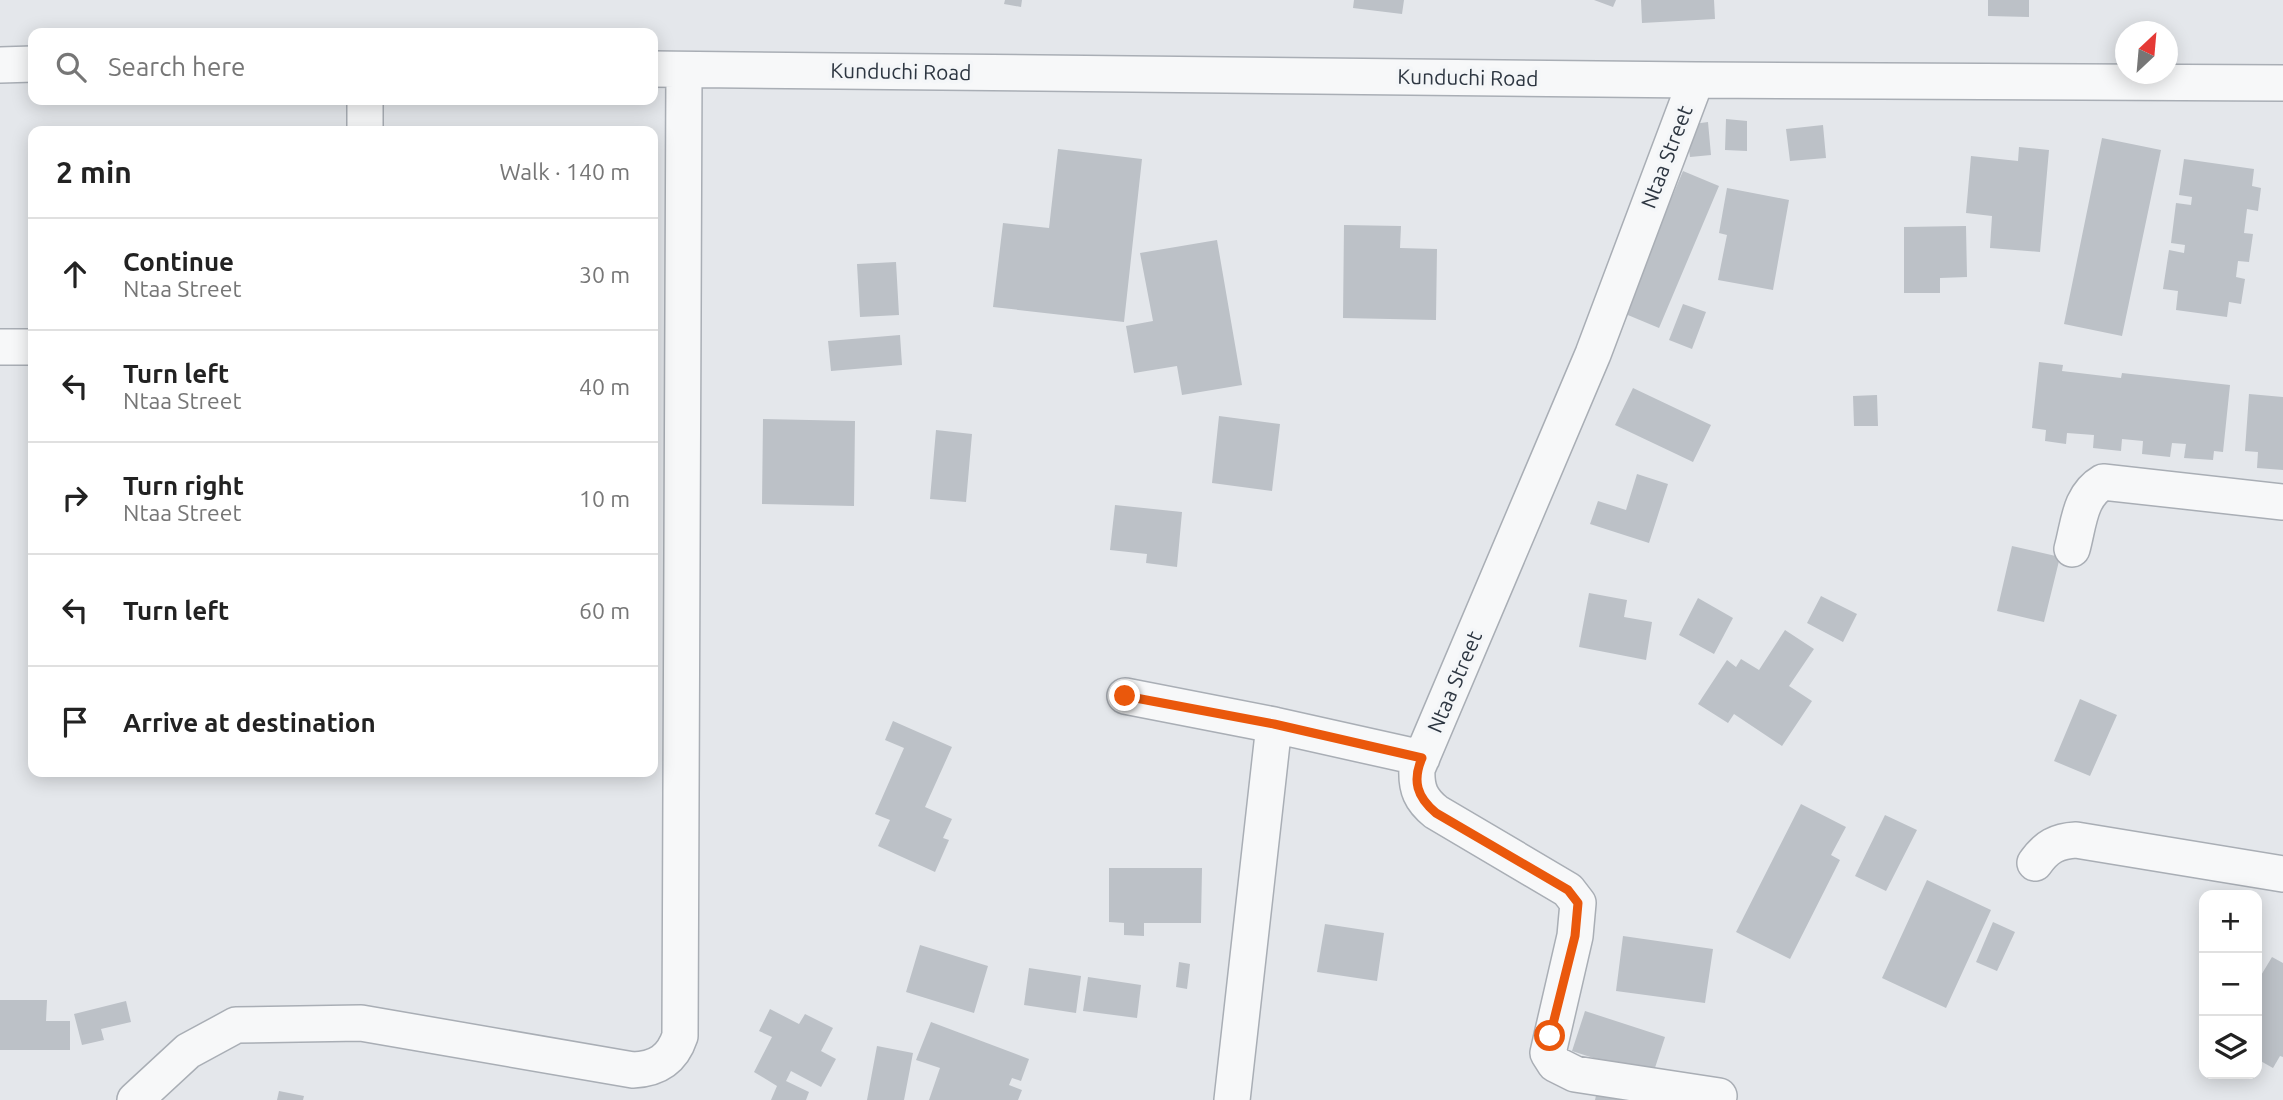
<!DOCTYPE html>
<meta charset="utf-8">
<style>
body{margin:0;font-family:Ubuntu,sans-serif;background:#f2f2f2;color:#222}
.controls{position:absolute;right:21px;bottom:21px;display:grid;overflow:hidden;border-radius:14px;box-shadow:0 4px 18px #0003}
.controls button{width:63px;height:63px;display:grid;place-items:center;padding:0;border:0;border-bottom:2px solid #e0e0e0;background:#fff;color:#222;font:35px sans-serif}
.compass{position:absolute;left:2115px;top:21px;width:63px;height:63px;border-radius:50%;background:#fff;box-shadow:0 4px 18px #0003;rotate:26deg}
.stop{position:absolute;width:21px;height:21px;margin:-16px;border:5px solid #ea580c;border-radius:50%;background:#fff}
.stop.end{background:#ea580c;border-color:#fff;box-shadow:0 2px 7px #0008}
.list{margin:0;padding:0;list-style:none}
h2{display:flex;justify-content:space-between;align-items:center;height:91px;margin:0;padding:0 28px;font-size:30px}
h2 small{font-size:23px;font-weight:400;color:#767676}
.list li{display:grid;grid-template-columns:46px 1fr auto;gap:21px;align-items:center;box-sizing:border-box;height:112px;padding:0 28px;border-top:2px solid #e0e0e0}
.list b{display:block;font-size:26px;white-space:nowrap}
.list p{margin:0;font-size:23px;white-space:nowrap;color:#767676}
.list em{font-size:23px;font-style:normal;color:#767676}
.icon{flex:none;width:38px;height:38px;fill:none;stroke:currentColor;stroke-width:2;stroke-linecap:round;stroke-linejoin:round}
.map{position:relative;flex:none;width:2283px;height:1100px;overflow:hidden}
.search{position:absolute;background:#fff;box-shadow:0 4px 18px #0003;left:28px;top:28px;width:630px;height:77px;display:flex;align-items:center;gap:18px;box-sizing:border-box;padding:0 24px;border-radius:14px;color:#767676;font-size:26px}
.panel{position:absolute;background:#fff;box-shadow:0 4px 18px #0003;left:28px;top:126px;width:630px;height:651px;border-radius:14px}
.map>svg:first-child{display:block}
.building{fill:#bcc1c7}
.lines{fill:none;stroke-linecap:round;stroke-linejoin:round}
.minor-casing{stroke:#a9aeb5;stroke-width:38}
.minor{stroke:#f7f8f9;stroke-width:35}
.route{stroke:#ea580c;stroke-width:9}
.labels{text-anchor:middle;stroke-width:7;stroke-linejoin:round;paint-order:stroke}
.street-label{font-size:21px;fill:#2d3641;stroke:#f4f6f8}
</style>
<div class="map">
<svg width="2283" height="1100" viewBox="0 0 2283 1100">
<rect width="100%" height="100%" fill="#e4e7eb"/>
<path class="building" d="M 1005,0 L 1022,0 L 1021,7 L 1004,4 Z
M 1354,0 L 1404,0 L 1402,14 L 1353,8 Z
M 1594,0 L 1616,0 L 1613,7 Z
M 1641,0 L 1714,0 L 1715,19 L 1642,23 Z
M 1988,0 L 2029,0 L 2029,17 L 1988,16 Z
M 1726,119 L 1747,121 L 1747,151 L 1725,150 Z
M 1708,122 L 1711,155 L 1690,157 L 1686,125 Z
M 1823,125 L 1826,158 L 1790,161 L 1786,129 Z
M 2102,138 L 2161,150 L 2122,336 L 2064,324 Z
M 2019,147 L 2049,150 L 2040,252 L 1990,248 L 1992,216 L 1966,213 L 1971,156 L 2018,161 Z
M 1058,149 L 1142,159 L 1124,322 L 993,307 L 1003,223 L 1049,228 Z
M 2184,159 L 2254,169 L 2252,186 L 2261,188 L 2258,211 L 2247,209 L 2244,233 L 2253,234 L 2249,262 L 2238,261 L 2236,277 L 2245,279 L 2241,304 L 2229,302 L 2227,317 L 2176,310 L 2178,291 L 2163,289 L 2169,250 L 2184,253 L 2185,245 L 2171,243 L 2176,203 L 2191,205 L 2192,197 L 2179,195 Z
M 1683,171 L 1719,186 L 1659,328 L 1623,313 Z
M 1727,188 L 1789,200 L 1773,290 L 1718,280 L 1727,235 L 1719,233 Z
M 1344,225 L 1401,226 L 1400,248 L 1437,249 L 1436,320 L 1343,318 Z
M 1966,226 L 1967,277 L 1940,278 L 1940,293 L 1904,293 L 1904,227 Z
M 1217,240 L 1242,385 L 1182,395 L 1177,366 L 1134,373 L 1126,326 L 1153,321 L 1140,253 Z
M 896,262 L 899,315 L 860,317 L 857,264 Z
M 1683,304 L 1706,312 L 1692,349 L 1669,340 Z
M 900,335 L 902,365 L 831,371 L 828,341 Z
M 2039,362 L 2063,365 L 2062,371 L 2121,378 L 2122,373 L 2230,385 L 2223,452 L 2214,451 L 2213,460 L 2184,458 L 2186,444 L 2172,443 L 2170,457 L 2142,454 L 2143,441 L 2122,439 L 2121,451 L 2093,448 L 2094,435 L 2067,433 L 2066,444 L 2045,441 L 2046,430 L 2032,428 Z
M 1633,388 L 1711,425 L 1693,462 L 1615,425 Z
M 2249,394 L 2283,397 L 2283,470 L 2257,468 L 2258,452 L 2245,451 Z
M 1877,395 L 1878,426 L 1854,426 L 1853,396 Z
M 1219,416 L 1280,424 L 1272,491 L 1212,483 Z
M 763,419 L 855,421 L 854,506 L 762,504 Z
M 936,430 L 972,434 L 966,502 L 930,499 Z
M 1637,474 L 1668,484 L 1649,543 L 1590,524 L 1598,501 L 1626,510 Z
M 1115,505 L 1182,512 L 1177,567 L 1146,563 L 1147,554 L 1110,550 Z
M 2012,546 L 2060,557 L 2044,622 L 1997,611 Z
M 1589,593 L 1627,600 L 1624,617 L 1652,622 L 1646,660 L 1579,647 Z
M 1821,596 L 1857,614 L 1843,642 L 1807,623 Z
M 1698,598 L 1733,618 L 1714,654 L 1679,635 Z
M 1785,630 L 1814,649 L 1789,686 L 1812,701 L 1782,746 L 1734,714 L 1728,723 L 1698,704 L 1727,660 L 1736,667 L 1741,659 L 1759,670 Z
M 2080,699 L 2117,715 L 2090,776 L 2054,761 Z
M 893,721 L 952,747 L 925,807 L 952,819 L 943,838 L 949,840 L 935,872 L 878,846 L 890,820 L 875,814 L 904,748 L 885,740 Z
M 1801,804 L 1846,827 L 1831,855 L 1840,860 L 1790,959 L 1736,932 Z
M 1885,815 L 1917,830 L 1886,891 L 1855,876 Z
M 1109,868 L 1202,868 L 1201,923 L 1144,923 L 1144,936 L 1124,935 L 1124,923 L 1109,922 Z
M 1927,880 L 1991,910 L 1946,1008 L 1882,978 Z
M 1993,922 L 2015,932 L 1997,971 L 1976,962 Z
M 1325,924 L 1384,933 L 1377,981 L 1317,972 Z
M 1623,936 L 1713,949 L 1705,1003 L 1616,991 Z
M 920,945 L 988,966 L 974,1013 L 906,992 Z
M 2272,957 L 2283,963 L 2283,1057 L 2280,1056 L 2273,1068 L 2257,1059 L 2257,975 L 2260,977 Z
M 1179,962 L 1190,964 L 1187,989 L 1176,987 Z
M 1029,968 L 1081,976 L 1076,1013 L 1024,1005 Z
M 1088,977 L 1141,985 L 1137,1018 L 1083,1011 Z
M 0,1000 L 47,1000 L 46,1021 L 70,1021 L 70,1050 L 0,1050 Z
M 126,1001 L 131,1022 L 101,1029 L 104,1040 L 82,1045 L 74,1014 Z
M 770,1009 L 799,1024 L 805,1014 L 833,1028 L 821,1051 L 836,1059 L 821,1087 L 791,1071 L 786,1081 L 809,1092 L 806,1100 L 771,1100 L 777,1086 L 754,1072 L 772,1037 L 759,1031 Z
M 1585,1011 L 1665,1037 L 1652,1077 L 1572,1051 Z
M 931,1022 L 1029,1059 L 1021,1081 L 1012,1078 L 1009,1085 L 1022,1090 L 1018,1100 L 929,1100 L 940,1068 L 916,1060 Z
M 877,1046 L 913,1053 L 904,1100 L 867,1100 Z
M 1598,1087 L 1634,1100 L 1595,1100 Z
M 279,1091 L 304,1096 L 303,1100 L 277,1100 Z"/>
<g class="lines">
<g class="minor-casing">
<path id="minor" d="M 0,65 L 33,64
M 653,69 L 1696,80 L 2283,83
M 1696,80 L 1593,354 L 1417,769 C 1416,789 1421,800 1436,812 L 1568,890 L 1578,903 L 1575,936 L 1548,1053 L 1555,1064 L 1575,1074 L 1719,1096
M 365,100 L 365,131
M 0,347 L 33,347
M 2072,549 C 2079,524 2079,496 2103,482 L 2283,502
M 1125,696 L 1274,725 L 1422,758
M 2035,863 C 2046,847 2057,841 2076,840 L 2283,874
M 135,1100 L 188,1051 L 236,1025 L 361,1023 L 633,1070 C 657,1069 672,1060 680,1036 L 684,70
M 1232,1100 L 1274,725"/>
</g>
<use href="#minor" class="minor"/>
</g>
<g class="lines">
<path class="route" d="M 1125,696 L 1274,724 L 1422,758 C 1412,781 1417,797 1436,813 L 1568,890 L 1578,903 L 1575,936 L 1550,1036"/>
</g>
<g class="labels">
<g class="street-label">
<text transform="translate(901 72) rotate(1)" y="7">Kunduchi Road</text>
<text transform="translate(1468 78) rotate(1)" y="7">Kunduchi Road</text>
<text transform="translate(1667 157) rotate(-69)" y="7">Ntaa Street</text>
<text transform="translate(1455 682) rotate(-67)" y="7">Ntaa Street</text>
</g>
</g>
</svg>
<div class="controls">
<button>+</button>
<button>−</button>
<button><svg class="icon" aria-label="layers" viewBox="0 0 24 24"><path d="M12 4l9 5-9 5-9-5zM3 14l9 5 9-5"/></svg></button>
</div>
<svg class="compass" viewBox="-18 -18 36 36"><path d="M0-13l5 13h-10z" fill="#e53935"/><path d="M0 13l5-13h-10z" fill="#767676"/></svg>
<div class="stop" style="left:1550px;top:1036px"></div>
<div class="stop end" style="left:1125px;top:696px"></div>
<div class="search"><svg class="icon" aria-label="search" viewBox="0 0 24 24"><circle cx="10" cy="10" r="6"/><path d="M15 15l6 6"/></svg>Search here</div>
<section class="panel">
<h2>2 min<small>Walk · 140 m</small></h2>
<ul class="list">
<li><svg class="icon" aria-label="ahead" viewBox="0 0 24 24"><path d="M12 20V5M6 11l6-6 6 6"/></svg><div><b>Continue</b><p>Ntaa Street</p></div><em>30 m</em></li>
<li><svg class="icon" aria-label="left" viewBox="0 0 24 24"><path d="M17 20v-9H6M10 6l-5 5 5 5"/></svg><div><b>Turn left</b><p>Ntaa Street</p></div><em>40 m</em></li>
<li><svg class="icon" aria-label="right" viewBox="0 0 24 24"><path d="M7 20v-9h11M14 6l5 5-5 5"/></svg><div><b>Turn right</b><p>Ntaa Street</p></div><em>10 m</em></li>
<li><svg class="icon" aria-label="left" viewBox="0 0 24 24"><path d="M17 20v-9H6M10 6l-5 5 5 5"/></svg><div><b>Turn left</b></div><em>60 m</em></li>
<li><svg class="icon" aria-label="arrive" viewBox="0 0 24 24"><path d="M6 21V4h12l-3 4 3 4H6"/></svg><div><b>Arrive at destination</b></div></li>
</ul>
</section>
</div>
